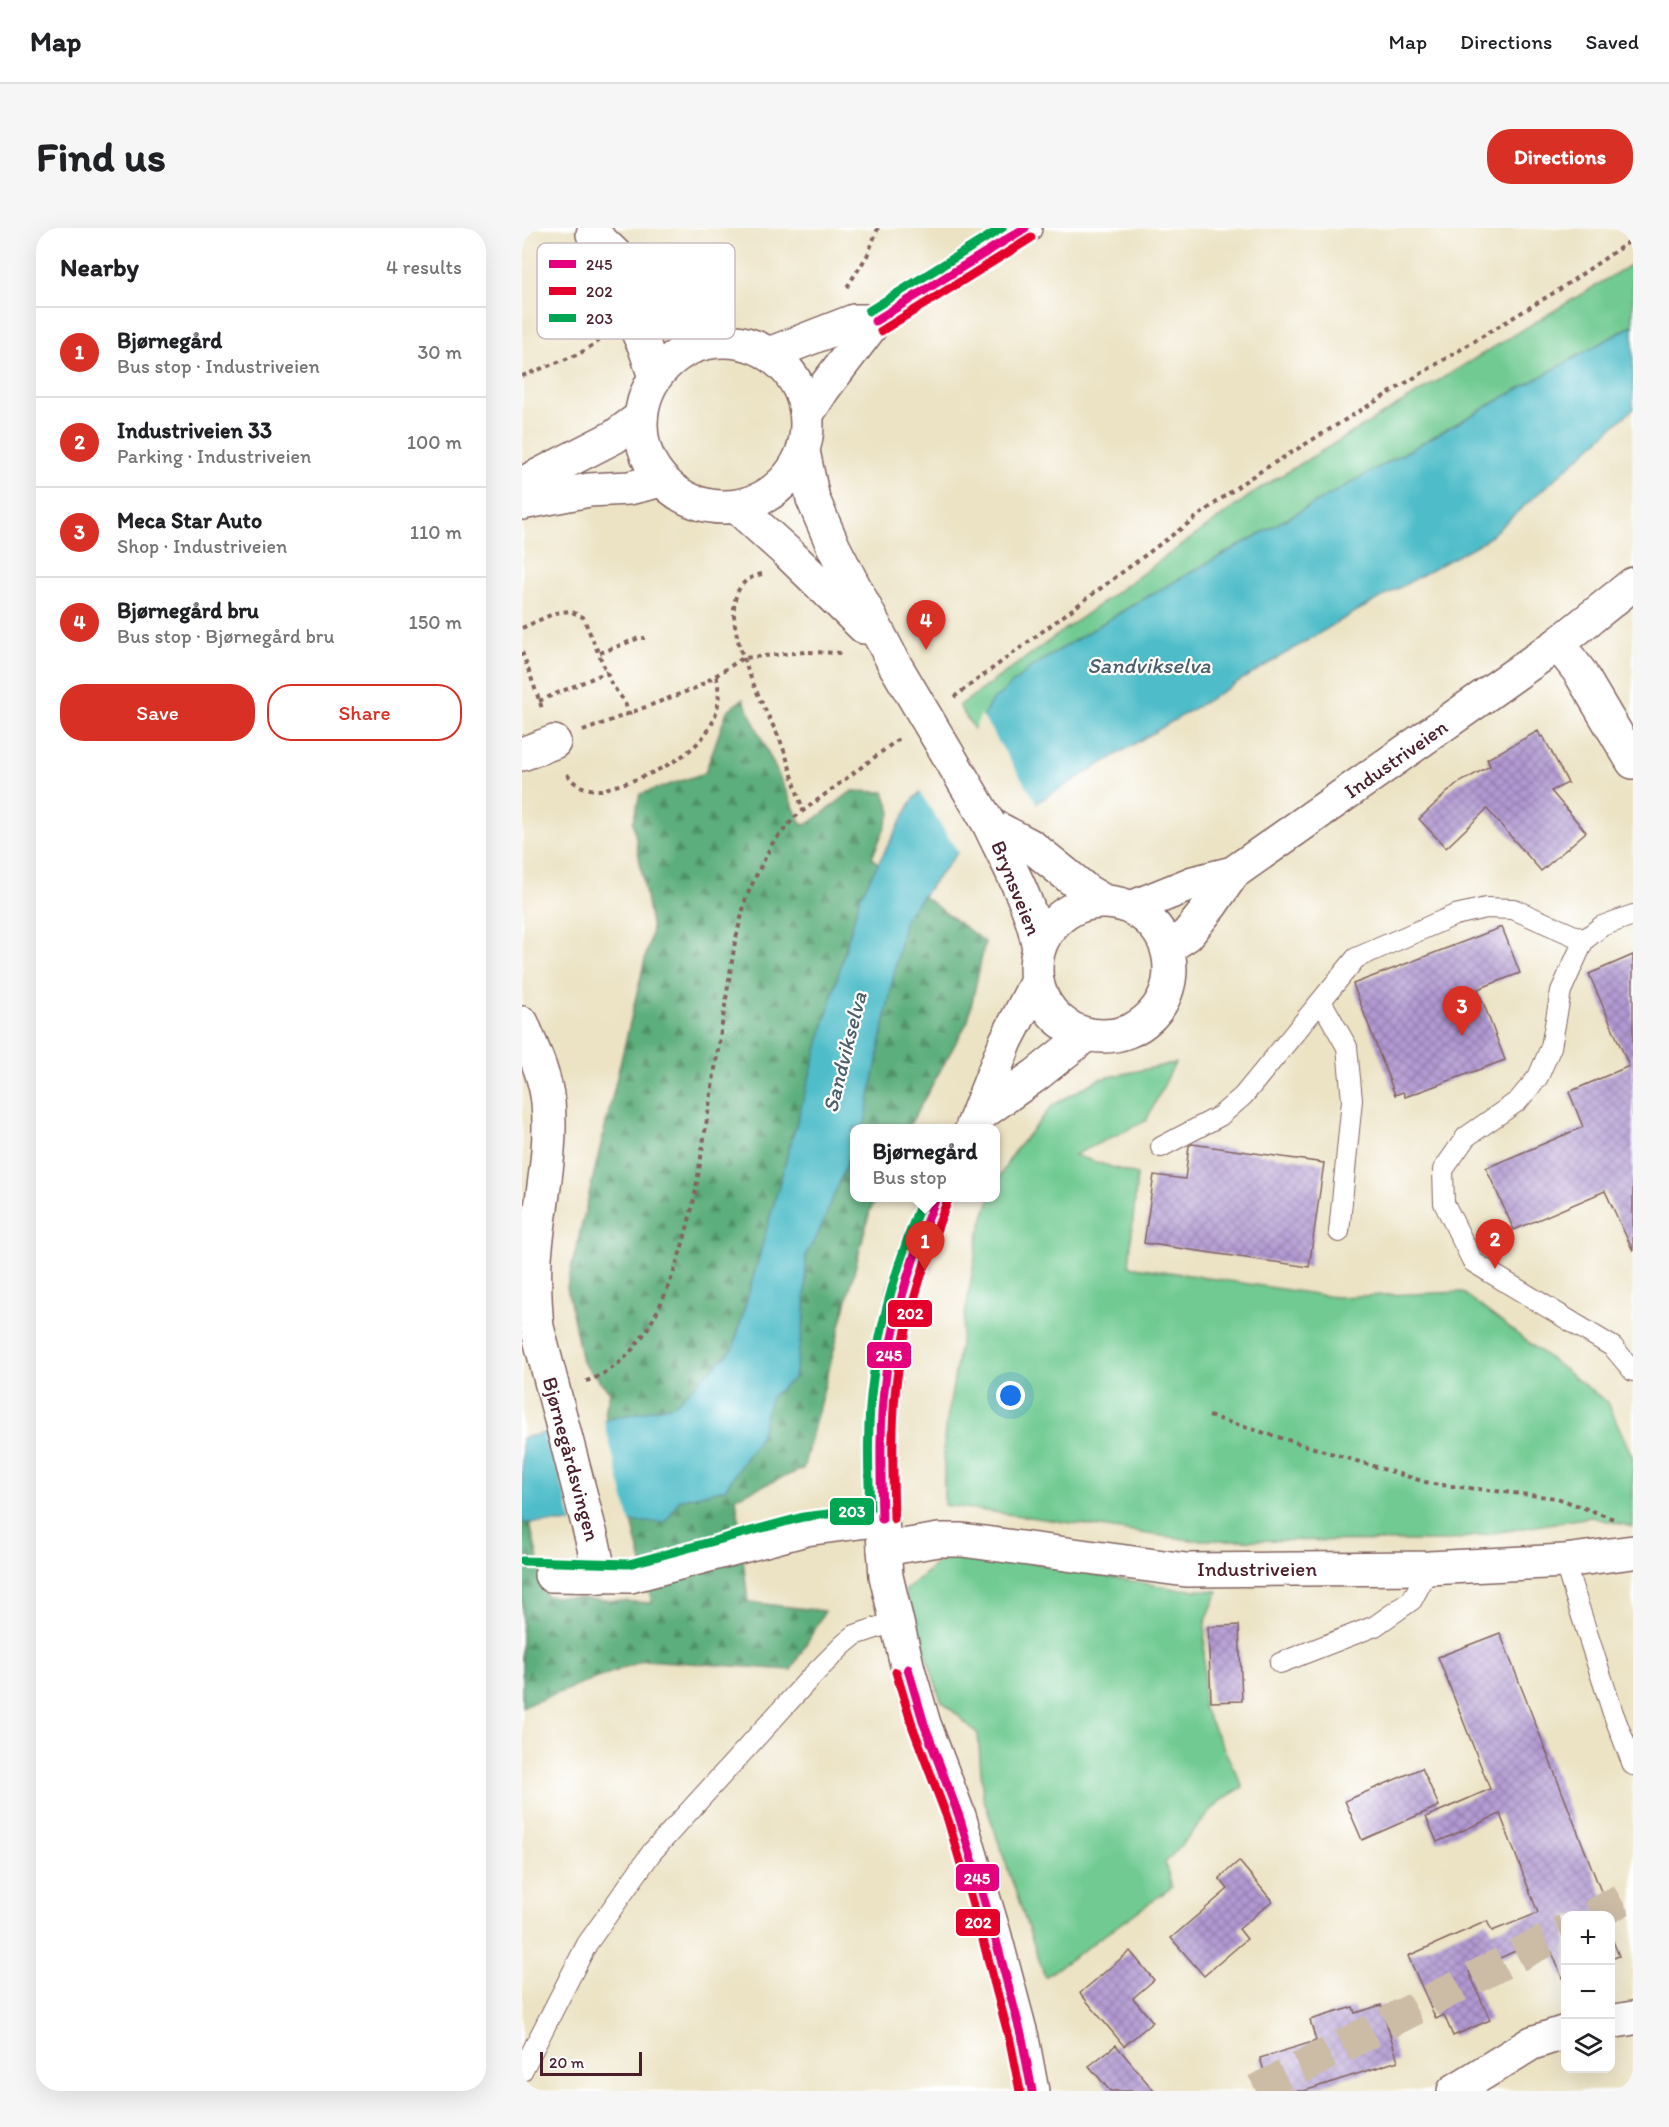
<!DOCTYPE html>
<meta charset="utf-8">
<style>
body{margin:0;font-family:Itim,sans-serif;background:#f6f6f6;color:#202124}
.controls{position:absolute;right:18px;bottom:18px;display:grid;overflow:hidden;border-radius:12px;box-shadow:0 6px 24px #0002}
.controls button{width:54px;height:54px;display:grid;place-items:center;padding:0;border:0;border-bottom:2px solid #e0e0e0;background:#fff;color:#202124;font:30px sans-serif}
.scale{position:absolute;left:18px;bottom:15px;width:102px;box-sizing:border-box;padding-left:6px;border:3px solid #4a1f2b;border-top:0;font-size:16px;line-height:21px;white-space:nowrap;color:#4a1f2b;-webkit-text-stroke:4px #fff;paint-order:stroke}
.you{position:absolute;left:489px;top:1168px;width:21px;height:21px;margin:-15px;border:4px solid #fff;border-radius:50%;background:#1a73e8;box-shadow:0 0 0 9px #1a73e833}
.badge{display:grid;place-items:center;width:39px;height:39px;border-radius:50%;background:#d93025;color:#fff;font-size:20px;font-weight:700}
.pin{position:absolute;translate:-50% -50px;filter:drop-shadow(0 2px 3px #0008)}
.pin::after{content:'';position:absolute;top:32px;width:21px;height:18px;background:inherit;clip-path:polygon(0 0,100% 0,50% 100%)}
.popup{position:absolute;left:328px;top:896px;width:150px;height:78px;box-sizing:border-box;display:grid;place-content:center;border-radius:12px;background:#fff;filter:drop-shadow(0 2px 4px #0005);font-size:20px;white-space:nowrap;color:#757577}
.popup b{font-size:22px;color:#202124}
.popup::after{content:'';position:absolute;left:50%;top:100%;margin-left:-12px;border:12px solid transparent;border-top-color:#fff}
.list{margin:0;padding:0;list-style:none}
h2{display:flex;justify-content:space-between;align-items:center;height:78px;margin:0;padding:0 24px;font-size:26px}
h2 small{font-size:20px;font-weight:400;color:#757577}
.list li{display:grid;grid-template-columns:39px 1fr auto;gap:18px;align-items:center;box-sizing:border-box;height:90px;padding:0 24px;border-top:2px solid #e0e0e0}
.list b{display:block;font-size:22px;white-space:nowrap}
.list p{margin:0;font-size:20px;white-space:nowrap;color:#757577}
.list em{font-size:20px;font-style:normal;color:#757577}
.actions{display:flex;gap:12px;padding:18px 24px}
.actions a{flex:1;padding:14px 0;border:2px solid #d93025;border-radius:24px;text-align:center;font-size:21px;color:#d93025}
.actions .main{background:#d93025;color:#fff}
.icon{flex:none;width:33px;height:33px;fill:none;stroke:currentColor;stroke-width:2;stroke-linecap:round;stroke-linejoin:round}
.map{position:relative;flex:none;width:1111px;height:1863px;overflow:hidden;border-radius:24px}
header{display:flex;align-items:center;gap:36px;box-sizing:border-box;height:84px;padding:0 30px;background:#fff;border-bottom:2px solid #e0e0e0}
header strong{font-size:28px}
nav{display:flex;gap:33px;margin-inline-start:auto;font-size:21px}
.intro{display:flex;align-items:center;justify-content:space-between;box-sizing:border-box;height:144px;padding:0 36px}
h1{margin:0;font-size:42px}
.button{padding:15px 27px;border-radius:24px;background:#d93025;color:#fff;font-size:21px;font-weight:700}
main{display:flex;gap:36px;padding:0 36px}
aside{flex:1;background:#fff;border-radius:24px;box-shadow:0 6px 24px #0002}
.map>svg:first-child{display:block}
.grass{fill:#6fca91;stroke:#5c745e;stroke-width:1.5}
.forest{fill:url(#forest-firs);stroke:#526653;stroke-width:1.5}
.water{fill:#4fbdc9;stroke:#4c6e7a;stroke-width:1.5}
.pier{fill:#ece3c5}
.building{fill:url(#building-cross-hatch)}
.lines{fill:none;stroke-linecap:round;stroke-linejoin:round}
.highway-tunnel{stroke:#ccbca6;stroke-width:33;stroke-dasharray:33 16;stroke-linecap:butt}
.lane-casing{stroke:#836461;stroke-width:22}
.street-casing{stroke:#836461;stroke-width:36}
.secondary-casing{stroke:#836461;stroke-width:36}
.primary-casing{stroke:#836461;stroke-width:36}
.path{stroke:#836461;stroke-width:4;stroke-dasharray:4.5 4.5;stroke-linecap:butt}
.lane{stroke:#fff;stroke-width:20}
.street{stroke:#fff;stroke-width:33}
.secondary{stroke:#fff;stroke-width:33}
.primary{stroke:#fff;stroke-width:33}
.primary-bridge-casing{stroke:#836461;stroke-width:36;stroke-linecap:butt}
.primary-bridge{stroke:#fff;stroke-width:33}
.bus-1-casing{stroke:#fff;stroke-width:14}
.bus-2-casing{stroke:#fff;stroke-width:14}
.bus-3-casing{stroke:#fff;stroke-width:14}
.bus-1{stroke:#e5007d;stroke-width:9}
.bus-2{stroke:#e4002b;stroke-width:9}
.bus-3{stroke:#00a651;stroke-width:9}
.labels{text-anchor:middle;stroke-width:4.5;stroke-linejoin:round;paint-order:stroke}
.street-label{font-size:21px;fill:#4a1f2b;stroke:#fff}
.water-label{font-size:22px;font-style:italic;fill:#4c5e6a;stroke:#fff}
.key{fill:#fff;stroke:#c9bcbf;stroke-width:1.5}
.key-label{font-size:16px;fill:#4a1f2b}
.line-badge{stroke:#fff;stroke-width:2}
.badge-label{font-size:16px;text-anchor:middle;font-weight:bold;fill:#fff}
</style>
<header>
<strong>Map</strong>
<nav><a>Map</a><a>Directions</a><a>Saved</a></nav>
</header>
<div class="intro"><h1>Find us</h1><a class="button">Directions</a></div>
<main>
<aside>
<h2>Nearby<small>4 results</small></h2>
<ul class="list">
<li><span class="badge">1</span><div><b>Bjørnegård</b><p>Bus stop · Industriveien</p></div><em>30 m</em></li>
<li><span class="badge">2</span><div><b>Industriveien 33</b><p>Parking · Industriveien</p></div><em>100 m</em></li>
<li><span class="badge">3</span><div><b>Meca Star Auto</b><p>Shop · Industriveien</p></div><em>110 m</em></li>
<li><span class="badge">4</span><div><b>Bjørnegård bru</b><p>Bus stop · Bjørnegård bru</p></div><em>150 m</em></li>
</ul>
<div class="actions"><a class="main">Save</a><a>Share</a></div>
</aside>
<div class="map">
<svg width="1111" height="1863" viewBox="0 0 1111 1863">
<defs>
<pattern id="forest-firs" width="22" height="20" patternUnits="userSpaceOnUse" patternTransform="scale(1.5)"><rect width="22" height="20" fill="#5bae7b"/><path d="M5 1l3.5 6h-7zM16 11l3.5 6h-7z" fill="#4d8d65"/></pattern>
<pattern id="building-cross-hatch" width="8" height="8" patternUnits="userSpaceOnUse" patternTransform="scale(1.5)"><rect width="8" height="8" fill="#b199d2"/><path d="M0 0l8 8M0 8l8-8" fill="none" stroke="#927cab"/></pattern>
</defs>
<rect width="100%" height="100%" fill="#fff"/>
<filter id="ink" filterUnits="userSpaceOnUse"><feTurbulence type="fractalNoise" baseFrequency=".0167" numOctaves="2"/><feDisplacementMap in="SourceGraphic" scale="12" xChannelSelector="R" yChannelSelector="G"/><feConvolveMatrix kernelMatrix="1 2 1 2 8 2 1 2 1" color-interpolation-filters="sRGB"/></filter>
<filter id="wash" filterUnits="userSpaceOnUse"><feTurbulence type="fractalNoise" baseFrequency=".008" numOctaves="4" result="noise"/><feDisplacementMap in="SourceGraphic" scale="24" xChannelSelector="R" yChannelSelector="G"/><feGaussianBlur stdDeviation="1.35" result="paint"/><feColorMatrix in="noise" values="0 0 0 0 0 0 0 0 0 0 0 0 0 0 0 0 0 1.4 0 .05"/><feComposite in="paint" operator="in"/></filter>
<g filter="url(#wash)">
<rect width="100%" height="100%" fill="#ece3c5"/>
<path class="grass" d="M 1111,35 L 1111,97 L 609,378 L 508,440 L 454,504 L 437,478 L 737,261 Z
M 653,835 L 624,893 L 552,927 L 615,947 L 607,1038 L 813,1069 L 940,1064 L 1086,1175 L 1111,1230 L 1111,1299 L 1069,1289 L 923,1313 L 669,1312 L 422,1277 L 422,1209 L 457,1006 L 468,970 L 474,970 L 474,956 L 491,925 L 531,877 L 577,851 Z
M 452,1324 L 654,1361 L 696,1363 L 683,1395 L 681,1479 L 721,1559 L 699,1572 L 643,1635 L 650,1659 L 523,1749 L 461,1569 L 456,1506 L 419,1472 L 383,1363 L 416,1334 Z"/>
<path class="forest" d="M 221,471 L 280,597 L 289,594 L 330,563 L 362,564 L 369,584 L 350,630 L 463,714 L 446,793 L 386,900 L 332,900 L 332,970 L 354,970 L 348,983 L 281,1241 L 214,1269 L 226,1374 L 303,1383 L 269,1442 L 122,1432 L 0,1479 L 0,1260 L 24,1368 L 130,1375 L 83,1184 L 88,1164 L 60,1134 L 45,1059 L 130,702 L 111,594 L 118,566 L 183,545 L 205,483 Z"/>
<path class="water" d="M 1111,97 L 1111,181 L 964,312 L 826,388 L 439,620 L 383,690 L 343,894 L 340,900 L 332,900 L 332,918 L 295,1009 L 284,1026 L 283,1087 L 272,1150 L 249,1169 L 238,1209 L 203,1261 L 157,1272 L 144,1294 L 0,1295 L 0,1210 L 151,1177 L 211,1121 L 338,669 L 390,573 L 454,504 L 468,475 L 508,440 L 609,378 Z"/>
<path class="pier" d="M 459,486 L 516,577 L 441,623 L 438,627 L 396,561 L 452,502 Z
M 81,1189 L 109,1298 L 51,1298 L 26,1201 Z"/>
<g id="blocks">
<path class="building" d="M 1016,503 L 1019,509 L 1021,508 L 1046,555 L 1029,563 L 1064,604 L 1019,643 L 965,581 L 924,620 L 897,591 L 933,557 L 968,538 L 965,531 Z
M 980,699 L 998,745 L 956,761 L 983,832 L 883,869 L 881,864 L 873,867 L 831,756 Z
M 1111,727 L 1111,1023 L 1083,963 L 992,1002 L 964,940 L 1061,899 L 1047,864 L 1107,838 L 1067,746 Z
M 670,916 L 802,935 L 787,1039 L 622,1015 L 632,947 L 663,951 L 667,918 Z
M 717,1397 L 720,1473 L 689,1474 L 686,1399 Z
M 978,1405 L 1078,1661 L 1088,1681 L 1079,1685 L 1080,1688 L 1044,1688 L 1044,1748 L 1040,1750 L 1030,1724 L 1023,1727 L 1018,1712 L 947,1744 L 968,1792 L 931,1808 L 922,1787 L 914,1791 L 886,1728 L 965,1693 L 970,1703 L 1016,1685 L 978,1586 L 915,1614 L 904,1589 L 968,1561 L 916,1429 Z
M 900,1540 L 917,1578 L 840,1612 L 823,1573 Z
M 717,1633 L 750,1673 L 717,1701 L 725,1711 L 682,1748 L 649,1710 L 706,1661 L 697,1650 Z
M 1089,1708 L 1097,1728 L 1089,1731 Z
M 608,1723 L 632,1752 L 611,1770 L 631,1794 L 602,1818 L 558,1765 Z
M 859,1777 L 876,1833 L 782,1863 L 748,1863 L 738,1830 L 794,1813 L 788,1792 L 831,1779 L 833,1785 Z
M 594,1817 L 632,1863 L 588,1863 L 567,1838 Z"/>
</g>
</g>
<g filter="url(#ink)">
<use href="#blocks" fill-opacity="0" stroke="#836461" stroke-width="1.5"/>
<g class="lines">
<path class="highway-tunnel" d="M 1071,1688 L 1111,1665
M 734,1863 L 1044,1702"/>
<g class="lane-casing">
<path id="lane" d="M 1111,687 L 1080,698 L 1062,712 L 1039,763 L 1029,819 L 1016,849 L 996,873 L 944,909 L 921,942 L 922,975 L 951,1034 L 1091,1119 L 1111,1143
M 799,773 L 825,819 L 830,872 L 817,1004
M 639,919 L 698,888 L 721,868 L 834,730 L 933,687 L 964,680 L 991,681 L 1062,712
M 1042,1333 L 1091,1485 L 1111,1537
M 758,1435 L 853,1398 L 890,1372 L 907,1340
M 0,1843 L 65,1716 L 130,1624 L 290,1448 L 321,1417 L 333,1407 L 375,1393"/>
</g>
<g class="street-casing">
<path id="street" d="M 247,126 L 332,93 L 353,93
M 285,186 L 302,160 L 353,93 L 503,0
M 1036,416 L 1057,443 L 1111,534
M 0,526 L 32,514
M 0,795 C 10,820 23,846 26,874 C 31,926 17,978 13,1030 C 12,1053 13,1077 15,1099 L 72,1319 L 78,1349
M 362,1321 L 417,1312 L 440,1312 L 664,1342 L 907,1340 L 1042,1333 L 1111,1324
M 29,1347 L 108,1348 L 284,1301 L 360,1291
M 1088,1794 L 1111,1790
M 932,1863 L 1010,1815 L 1044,1804"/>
</g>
<g class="secondary-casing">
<path id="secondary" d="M 0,256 L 92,209 L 119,189
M 0,275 L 67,262 L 107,260 L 140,252
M 609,680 L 671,655 L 711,645
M 645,720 L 665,707 L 689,677 L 711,645 L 1036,416 L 1111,356
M 456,888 L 514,847 L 564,807
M 450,900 L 484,813 L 515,753
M 414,970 L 395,1019 L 379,1068 L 367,1125 L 360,1180 L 359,1221 L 360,1291 L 364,1348 L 386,1441 L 402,1496 L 437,1588 L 472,1705 L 500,1810 L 510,1863"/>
</g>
<g class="primary-casing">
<path id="primary" d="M 71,6 C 103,33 129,67 162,93 C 172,101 184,107 194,113
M 75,18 L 122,117 L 133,149
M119 196a83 83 0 1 1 166 0a83 83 0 1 1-166 0Z
M 281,223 L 291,271 L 312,320 L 373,437
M 215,279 L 267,326 L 342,399
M 467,596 L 509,618 L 566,664 L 583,674
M 467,596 C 486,637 510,677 517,721
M514 741a67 67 0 1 1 134 0a67 67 0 1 1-134 0Z"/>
</g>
<path class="path" d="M 325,59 L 345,28 L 356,0
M 0,148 L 57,126 L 83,109
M 240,346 C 174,359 243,479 258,512 C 267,534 273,559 281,582
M 0,400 L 33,385 L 48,383 L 61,389 L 90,457 L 102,473 L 108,487
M 0,424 L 21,483
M 78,425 L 117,410 L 123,410
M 432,469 L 726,251 L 1038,61 L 1111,11
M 17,473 L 85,444
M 61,503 L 176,459 L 221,430 L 283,424 L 319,425
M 45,546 C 52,558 65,562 79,562 C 133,548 212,517 194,447
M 64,1153 C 132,1133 159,1029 173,967 L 213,714 L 224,670 L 233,650 L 250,616 L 273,589 L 378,510
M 687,1188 L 910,1256 L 1035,1270 L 1092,1291"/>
<use href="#lane" class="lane"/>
<use href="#street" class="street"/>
<use href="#secondary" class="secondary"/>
<use href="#primary" class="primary"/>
<g class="primary-bridge-casing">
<path id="primary-bridge" d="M 373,437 L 467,596"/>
</g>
<use href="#primary-bridge" class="primary-bridge"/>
<g class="bus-1-casing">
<path id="bus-1" d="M 353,93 L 503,0
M 360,1291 C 359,1245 357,1200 363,1154 C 370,1090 390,1029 414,970
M 386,1441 L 402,1496 L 437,1588 L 472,1705 L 500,1810 L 510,1863"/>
</g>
<g class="bus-2-casing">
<path id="bus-2" d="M 359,103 L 509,10
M 372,1291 C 371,1246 369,1201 374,1157 C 382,1094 402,1033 425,974
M 374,1444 L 391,1500 L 426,1592 L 460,1708 L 488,1813 L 498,1863"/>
</g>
<g class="bus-3-casing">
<path id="bus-3" d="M 347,83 L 480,0
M 0,1333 L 107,1336 L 281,1289 L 348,1281 C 346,1237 345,1194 351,1151 C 359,1088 378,1028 401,970"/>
</g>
<use href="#bus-1" class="bus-1"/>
<use href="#bus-2" class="bus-2"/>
<use href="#bus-3" class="bus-3"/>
</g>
</g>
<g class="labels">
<g class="street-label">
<text transform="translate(874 531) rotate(-35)" y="7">Industriveien</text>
<text transform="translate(494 660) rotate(68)" y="7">Brynsveien</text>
<text transform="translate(49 1231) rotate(75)" y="7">Bjørnegårdsvingen</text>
<text x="735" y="1348">Industriveien</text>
</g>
<g class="water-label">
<text x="627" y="445">Sandvikselva</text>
<text transform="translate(322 824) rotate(-76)" y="8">Sandvikselva</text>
</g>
</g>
<rect x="15" y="15" width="198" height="96" rx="9" class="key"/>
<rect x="27" y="32" width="27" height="8" fill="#e5007d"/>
<rect x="27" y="59" width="27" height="8" fill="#e4002b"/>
<rect x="27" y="86" width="27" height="8" fill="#00a651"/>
<g class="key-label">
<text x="64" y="42">245</text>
<text x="64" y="69">202</text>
<text x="64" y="96">203</text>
</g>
<g class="line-badge">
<rect x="365" y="1071" width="46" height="29" rx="6" fill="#e4002b"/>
<rect x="344" y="1113" width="46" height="28" rx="6" fill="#e5007d"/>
<rect x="307" y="1269" width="46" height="29" rx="6" fill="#00a651"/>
<rect x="433" y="1635" width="45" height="29" rx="6" fill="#e5007d"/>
<rect x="433" y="1680" width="46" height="29" rx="6" fill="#e4002b"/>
</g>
<g class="badge-label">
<text x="388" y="1091">202</text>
<text x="367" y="1133">245</text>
<text x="330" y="1289">203</text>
<text x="455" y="1656">245</text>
<text x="456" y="1700">202</text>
</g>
</svg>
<div class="controls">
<button>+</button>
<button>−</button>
<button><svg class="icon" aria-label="layers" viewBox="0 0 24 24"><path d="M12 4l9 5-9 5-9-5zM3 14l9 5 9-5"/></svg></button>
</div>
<div class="scale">20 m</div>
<div class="you"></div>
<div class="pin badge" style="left:403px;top:1043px">1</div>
<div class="popup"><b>Bjørnegård</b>Bus stop</div>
<div class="pin badge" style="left:973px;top:1041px">2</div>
<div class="pin badge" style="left:940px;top:808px">3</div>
<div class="pin badge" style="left:404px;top:422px">4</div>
</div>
</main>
